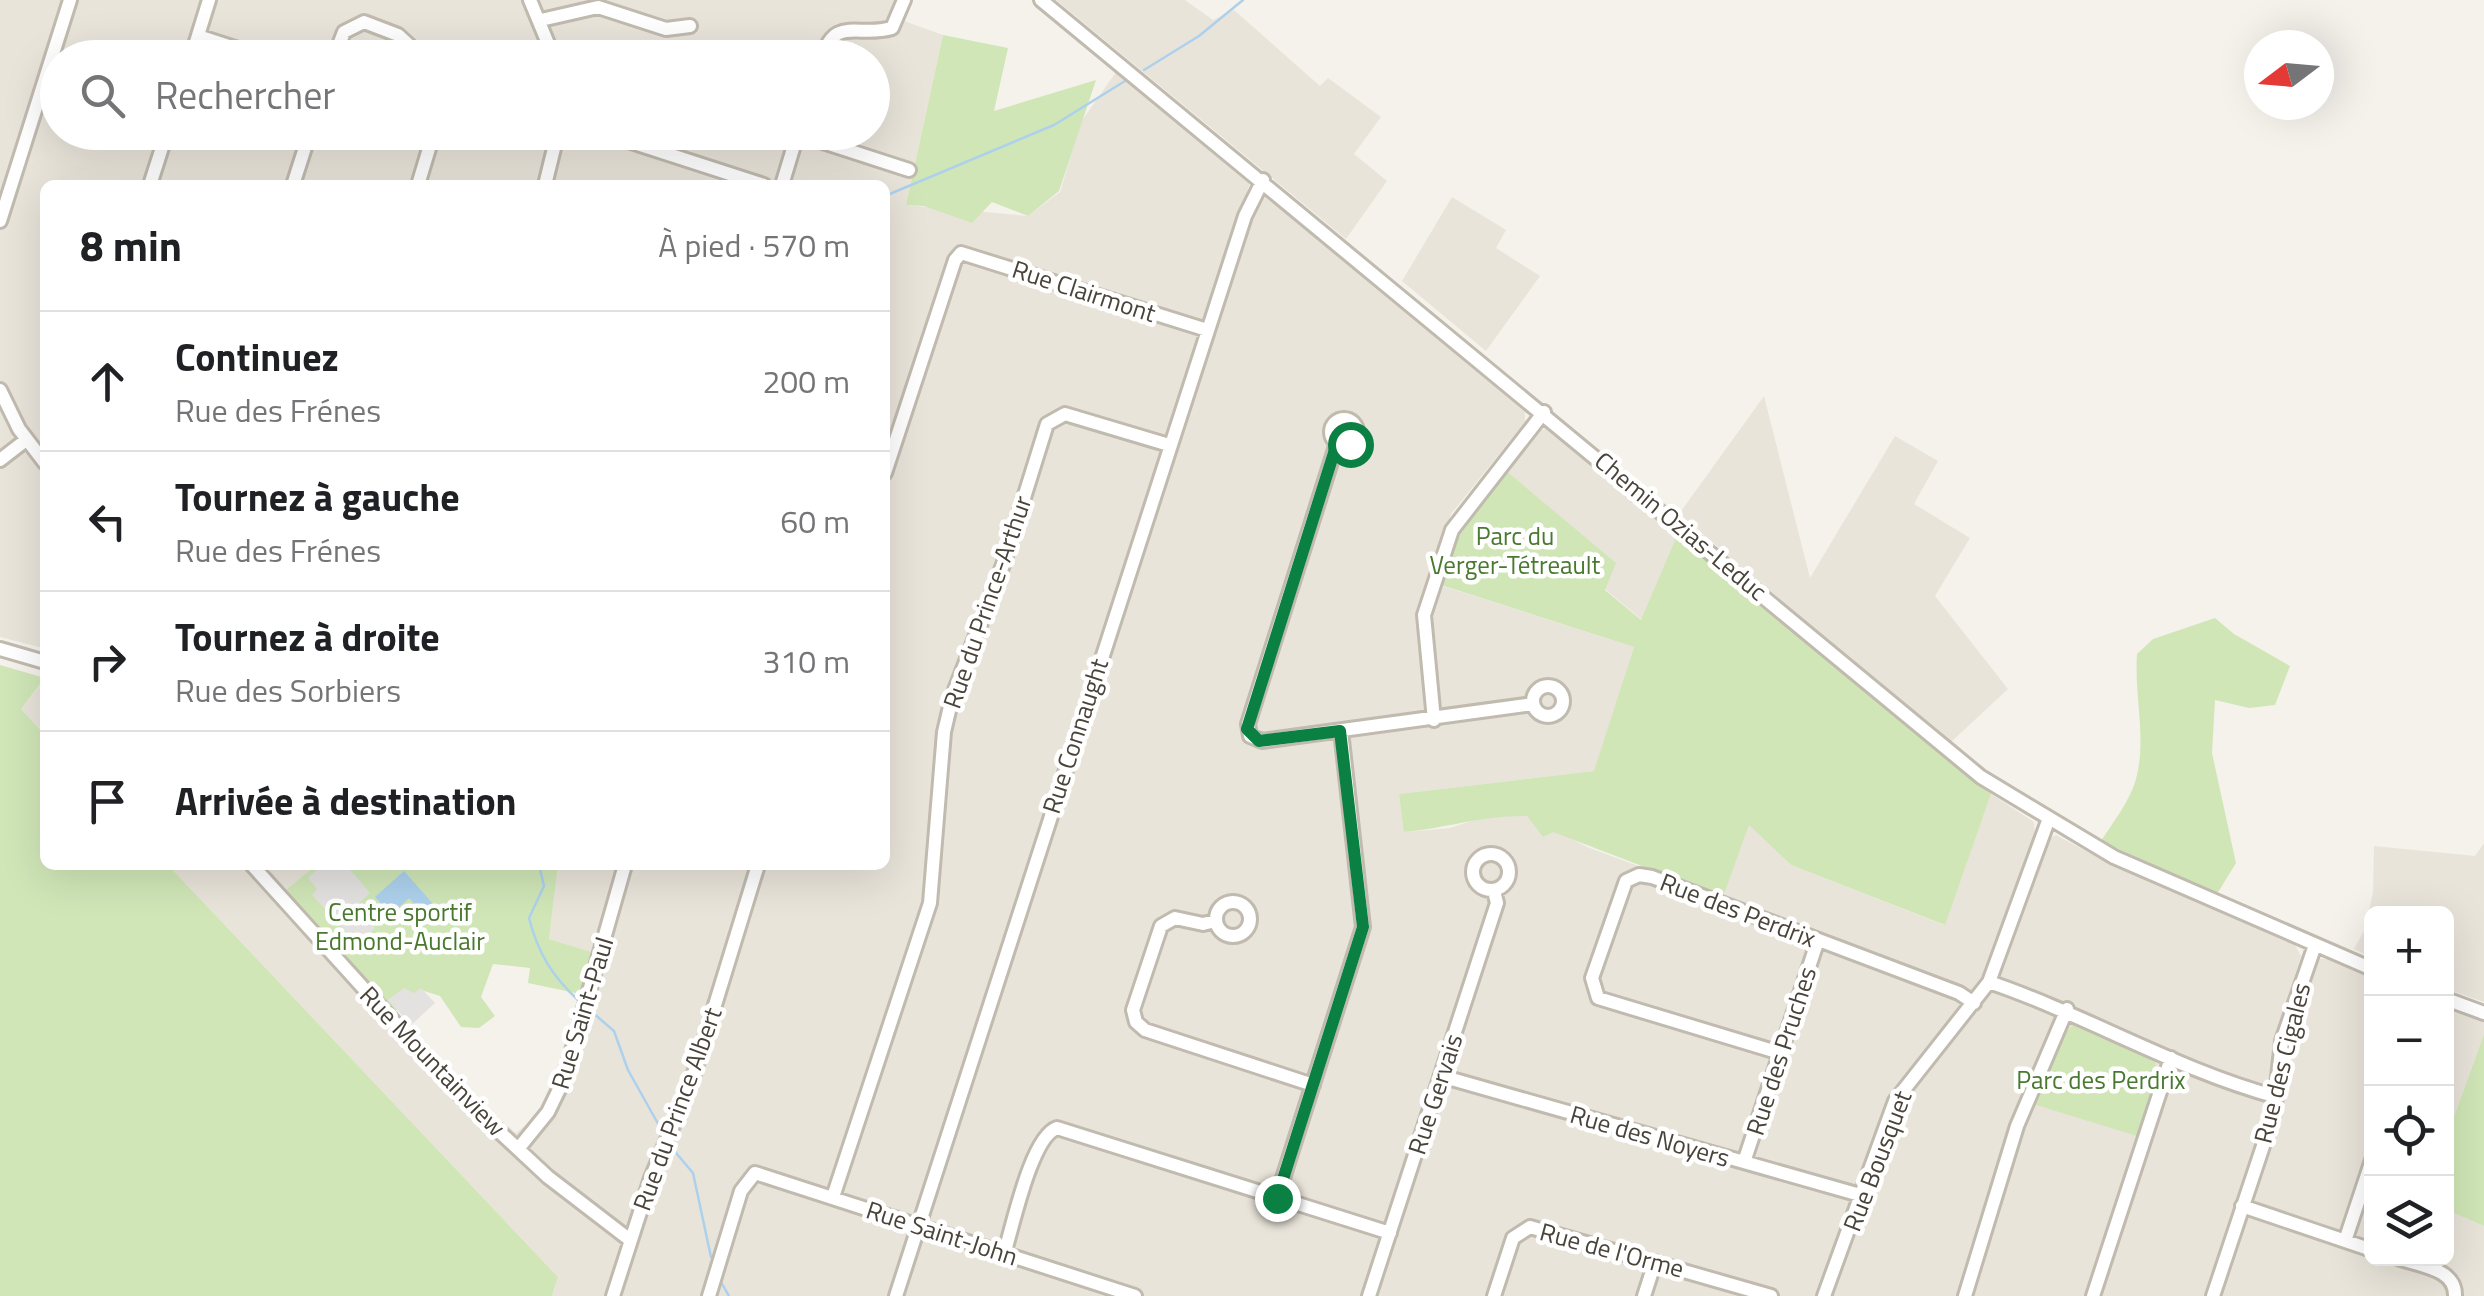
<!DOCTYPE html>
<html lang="fr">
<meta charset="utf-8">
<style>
body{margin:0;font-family:"Titillium Web",sans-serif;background:#f2f2f2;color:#202124}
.controls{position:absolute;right:30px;bottom:30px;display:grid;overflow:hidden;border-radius:15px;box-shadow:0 10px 40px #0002}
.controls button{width:90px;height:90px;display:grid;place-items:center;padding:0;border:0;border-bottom:2px solid #e0e0e0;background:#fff;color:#202124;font:50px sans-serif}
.compass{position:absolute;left:2244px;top:30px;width:90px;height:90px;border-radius:50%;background:#fff;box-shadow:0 10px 40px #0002;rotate:254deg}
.stop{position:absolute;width:30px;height:30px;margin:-22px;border:8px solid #0b8043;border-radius:50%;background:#fff}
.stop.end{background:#0b8043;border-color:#fff;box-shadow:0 2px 10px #0008}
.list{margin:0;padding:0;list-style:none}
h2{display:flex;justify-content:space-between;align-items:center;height:130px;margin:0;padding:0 40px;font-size:42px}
h2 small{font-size:32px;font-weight:400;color:#757577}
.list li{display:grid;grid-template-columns:65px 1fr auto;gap:30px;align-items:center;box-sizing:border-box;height:140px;padding:0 40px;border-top:2px solid #e0e0e0}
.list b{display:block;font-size:38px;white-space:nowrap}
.list p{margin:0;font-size:32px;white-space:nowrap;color:#757577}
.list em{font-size:32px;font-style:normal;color:#757577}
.icon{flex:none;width:55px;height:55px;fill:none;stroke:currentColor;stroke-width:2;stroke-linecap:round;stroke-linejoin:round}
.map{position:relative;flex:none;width:2484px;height:1296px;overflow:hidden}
.search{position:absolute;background:#fff;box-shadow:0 10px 40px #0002;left:40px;top:40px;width:850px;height:110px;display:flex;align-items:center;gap:25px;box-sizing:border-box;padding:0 35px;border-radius:55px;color:#757577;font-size:38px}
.panel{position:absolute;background:#fff;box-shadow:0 10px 40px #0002;left:40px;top:180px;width:850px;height:690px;border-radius:15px}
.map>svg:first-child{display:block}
.residential{fill:#e9e4da;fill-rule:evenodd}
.green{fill:#d0e6b7}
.parking{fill:#e4e2e0}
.water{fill:#add1ed}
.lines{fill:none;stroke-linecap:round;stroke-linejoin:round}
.stream{stroke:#add1ed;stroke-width:2.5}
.minor-casing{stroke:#c0baaf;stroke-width:18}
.minor{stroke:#fff;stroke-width:12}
.route{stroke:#0b8043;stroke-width:12}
.labels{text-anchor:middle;stroke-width:9;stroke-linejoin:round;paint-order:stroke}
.street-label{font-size:25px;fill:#49433a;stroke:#fff}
.park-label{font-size:25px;fill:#49792f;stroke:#fff}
</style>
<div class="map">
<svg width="2484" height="1296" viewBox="0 0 2484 1296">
<rect width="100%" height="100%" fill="#f5f2ec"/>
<path class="residential" d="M 0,0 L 897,0 L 893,17 L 943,35 L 906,205 L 1028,216 L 1060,192 L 1081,122 L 1116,72 L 1250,183 L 1243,205 L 1252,210 L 1266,196 L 1289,212 L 1525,406 L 1525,422 L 1451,514 L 1427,581 L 1634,647 L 1595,771 L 1399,794 L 1405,832 L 1450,828 L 1490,815 L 1527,816 L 1587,847 L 1722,897 L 1749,824 L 1791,865 L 1944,925 L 1991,794 L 2034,822 L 2035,836 L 2044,841 L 2056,835 L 2112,865 L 2295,945 L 2301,956 L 2280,1023 L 2294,1027 L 2319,959 L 2328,958 L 2371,977 L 2372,1258 L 2446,1258 L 2447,1210 L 2484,1226 L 2484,1296 L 552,1296 L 558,1277 L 168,865 L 316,865 L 287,891 L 481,1104 L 516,1133 L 539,1114 L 557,1079 L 595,953 L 549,939 L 558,865 L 885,865 L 885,185 L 45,185 L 45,674 L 43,648 L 0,637 ZM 58,58 L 872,58 L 872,132 L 58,132 Z
M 1056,0 L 1185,0 L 1213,20 L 1234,10 L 1320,86 L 1328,78 L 1381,117 L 1354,154 L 1387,181 L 1346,239 Z
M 1452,197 L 1506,230 L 1496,248 L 1540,276 L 1486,351 L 1402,281 Z
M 1764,396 L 1810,578 L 1895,436 L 1938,461 L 1914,504 L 1970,538 L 1935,596 L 2008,689 L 1950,743 L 1679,514 Z
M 1548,428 L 1678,533 L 1642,620 L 1605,589 L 1505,470 L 1537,431 Z
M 45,679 L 45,735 L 21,709 Z
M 2484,843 L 2484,1002 L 2447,989 L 2446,914 L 2372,914 L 2371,957 L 2354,949 L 2365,929 L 2373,892 L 2374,846 L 2475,856 Z
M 2446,1008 L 2484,1022 L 2484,1034 L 2447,1136 Z"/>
<path class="green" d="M 943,35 L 1008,48 L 994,111 L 1096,80 L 1059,191 L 1028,216 L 992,202 L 972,223 L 924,206 L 906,205 Z
M 1505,470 L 1616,563 L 1605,590 L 1641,620 L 1678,533 L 1991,794 L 1945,925 L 1791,865 L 1749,825 L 1723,897 L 1553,832 L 1543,837 L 1527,816 C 1484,815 1447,828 1404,832 L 1399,794 L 1594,771 L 1634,647 L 1441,585 L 1460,527 Z
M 2215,618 L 2234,634 L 2290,666 L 2275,705 L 2249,708 L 2215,700 L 2212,753 L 2236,863 L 2217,894 L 2101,841 C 2113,822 2130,801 2136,779 C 2147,738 2134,696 2137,654 L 2153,639 Z
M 0,665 L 45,678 L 21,709 L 45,735 L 45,865 L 168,865 L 558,1277 L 552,1296 L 0,1296 Z
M 316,865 L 558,865 L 549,939 L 595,953 L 580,994 L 528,983 L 530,968 L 493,964 L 481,997 L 495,1016 L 479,1028 L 461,1027 L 440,996 L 421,990 L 395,1011 L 286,890 Z
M 2074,1024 L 2155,1061 L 2157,1071 L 2137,1136 L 2033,1104 L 2067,1031 Z
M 2484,1034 L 2484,1226 L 2447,1210 L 2447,1136 Z"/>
<path class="parking" d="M 322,865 L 346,865 L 370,893 L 356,906 L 375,928 L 358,944 L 312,895 L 317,889 L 308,878 Z
M 404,988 L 414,993 L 421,988 L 435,1003 L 411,1025 L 388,1000 Z"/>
<path class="water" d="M 404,871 L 434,905 L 424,914 L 409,898 L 391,915 L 375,897 Z"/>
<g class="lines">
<path class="stream" d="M 1144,70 L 1199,36 L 1243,0
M 885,196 L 1054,125 L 1125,81
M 539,865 L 544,886 L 529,918 C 538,953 552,976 578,1000
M 592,1012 L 614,1031 L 628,1070 L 661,1129
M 671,1147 L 693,1173 L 711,1257
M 721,1282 L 729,1296"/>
<g class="minor-casing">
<path id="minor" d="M 530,0 L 554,58
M 1041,0 L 1981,777 L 2114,857 L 2372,969
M 541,20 L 598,7 L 666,29 L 690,26
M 198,36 L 266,58
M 191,58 L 209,0
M 334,58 L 344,32 L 364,22 L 398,35 L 423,58
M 822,58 C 835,15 858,38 892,28 L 904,0
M 600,132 L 764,185
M 798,134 L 909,170
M 150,185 L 167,132
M 293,185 L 310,132
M 418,185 L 434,132
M 545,185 L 558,132
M 782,185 L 798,132
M 0,221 L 70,0
M 0,390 L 19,429 L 45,463
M1331 432a13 13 0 1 1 26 0a13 13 0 1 1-26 0Z
M 1337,443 L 1248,724 L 1250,736 L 1262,741 L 1533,704
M 0,460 L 26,440
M 885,473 L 955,260 L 961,253 L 1207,330
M 0,649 L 45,662
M1533 701a15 15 0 1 1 30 0a15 15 0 1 1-30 0Z
M 1434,720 L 1424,615 L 1452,530 L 1544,412
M1473 872a18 18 0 1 1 36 0a18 18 0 1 1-36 0Z
M 252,865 L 462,1097 L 548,1177 L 630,1240
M1216 919a17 17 0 1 1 34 0a17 17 0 1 1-34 0Z
M 1215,921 L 1203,924 L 1175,918 L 1161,926 L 1133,1010 L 1136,1022 L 1145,1030 L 1313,1085
M 1989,982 C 2086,1015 2177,1070 2277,1097
M 2446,999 L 2484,1013
M 1780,1053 L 1598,998 L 1592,978 L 1626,881 L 1639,875 L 1652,877 L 1959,993 L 1974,1003
M 1441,1076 L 1860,1195
M 518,1149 L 548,1112 L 564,1079 L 625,865
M 1744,1162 L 1818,940
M 833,1197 L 930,903 L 944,732 L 952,698 L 1003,565 L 1047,424 L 1065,414 L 1169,445
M 1277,1197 L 1363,927 L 1341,731
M 2242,1206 L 2372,1250
M 2345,1241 L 2372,1160
M 1004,1254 C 1013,1226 1031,1137 1057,1128 L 1390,1233
M 2398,1258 C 2419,1266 2456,1268 2455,1296
M 613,1296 L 651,1178 L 692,1080 L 758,865
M 709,1296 L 741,1191 L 755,1173 L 1135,1296
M 896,1296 L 1245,216 L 1263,180
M 1369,1296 L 1497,903 L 1494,891
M 1494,1296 L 1513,1238 L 1530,1227 L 1771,1296
M 1644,1296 L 1655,1262
M 1824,1296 L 1895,1101 L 1989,982 L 2048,821
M 1965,1296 L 2017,1126 L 2067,1009
M 2093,1296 L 2171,1058
M 2213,1296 L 2274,1113 L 2282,1041 L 2315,945"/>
</g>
<use href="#minor" class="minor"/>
</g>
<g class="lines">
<path class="route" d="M 1277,1198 L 1363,927 L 1340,731 L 1259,741 L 1247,729 L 1337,443 L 1350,444"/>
</g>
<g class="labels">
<g class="street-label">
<text transform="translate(1084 291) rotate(18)" y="9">Rue Clairmont</text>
<text transform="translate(1681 526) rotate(40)" y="9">Chemin Ozias-Leduc</text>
<text transform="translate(987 602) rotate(-71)" y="9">Rue du Prince-Arthur</text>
<text transform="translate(1075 736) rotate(-72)" y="9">Rue Connaught</text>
<text transform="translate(1738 910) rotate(21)" y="9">Rue des Perdrix</text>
<text transform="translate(582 1013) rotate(-73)" y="9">Rue Saint-Paul</text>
<text transform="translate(1781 1051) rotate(-72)" y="9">Rue des Pruches</text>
<text transform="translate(433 1061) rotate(46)" y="9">Rue Mountainview</text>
<text transform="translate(2282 1063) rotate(-76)" y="9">Rue des Cigales</text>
<text transform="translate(1435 1094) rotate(-72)" y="9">Rue Gervais</text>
<text transform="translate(677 1109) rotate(-70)" y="9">Rue du Prince Albert</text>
<text transform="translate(1650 1136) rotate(16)" y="9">Rue des Noyers</text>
<text transform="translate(1877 1161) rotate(-69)" y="9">Rue Bousquet</text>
<text transform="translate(942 1233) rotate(18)" y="9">Rue Saint-John</text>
<text transform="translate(1612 1250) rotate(15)" y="9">Rue de l'Orme</text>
</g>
<g class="park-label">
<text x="1515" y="545">Parc du<tspan x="1515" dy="29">Verger-Tétreault</tspan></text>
<text x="400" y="921">Centre sportif<tspan x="400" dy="29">Edmond-Auclair</tspan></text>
<text x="2101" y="1089">Parc des Perdrix</text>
</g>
</g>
</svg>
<div class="controls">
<button>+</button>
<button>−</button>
<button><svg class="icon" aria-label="locate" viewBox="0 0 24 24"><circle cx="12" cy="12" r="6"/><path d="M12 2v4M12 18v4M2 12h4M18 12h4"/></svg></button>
<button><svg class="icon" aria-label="layers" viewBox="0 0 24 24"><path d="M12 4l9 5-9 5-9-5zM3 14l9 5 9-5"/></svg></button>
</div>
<svg class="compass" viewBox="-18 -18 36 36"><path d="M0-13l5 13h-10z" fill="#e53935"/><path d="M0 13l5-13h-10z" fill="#757577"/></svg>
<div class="stop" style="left:1350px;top:444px"></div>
<div class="stop end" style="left:1277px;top:1198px"></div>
<div class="search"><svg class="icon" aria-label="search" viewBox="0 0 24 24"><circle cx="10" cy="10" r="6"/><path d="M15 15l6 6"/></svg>Rechercher</div>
<section class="panel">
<h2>8 min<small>À pied · 570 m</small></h2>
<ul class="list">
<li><svg class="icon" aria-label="ahead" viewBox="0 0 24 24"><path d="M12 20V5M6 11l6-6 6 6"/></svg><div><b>Continuez</b><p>Rue des Frénes</p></div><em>200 m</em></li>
<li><svg class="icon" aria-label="left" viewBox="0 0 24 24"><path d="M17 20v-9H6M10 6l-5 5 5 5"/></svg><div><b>Tournez à gauche</b><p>Rue des Frénes</p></div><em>60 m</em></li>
<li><svg class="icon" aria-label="right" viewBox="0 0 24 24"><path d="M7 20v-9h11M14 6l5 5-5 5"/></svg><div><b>Tournez à droite</b><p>Rue des Sorbiers</p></div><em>310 m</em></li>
<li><svg class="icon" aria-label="arrive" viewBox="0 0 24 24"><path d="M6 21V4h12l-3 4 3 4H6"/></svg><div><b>Arrivée à destination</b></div></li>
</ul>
</section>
</div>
